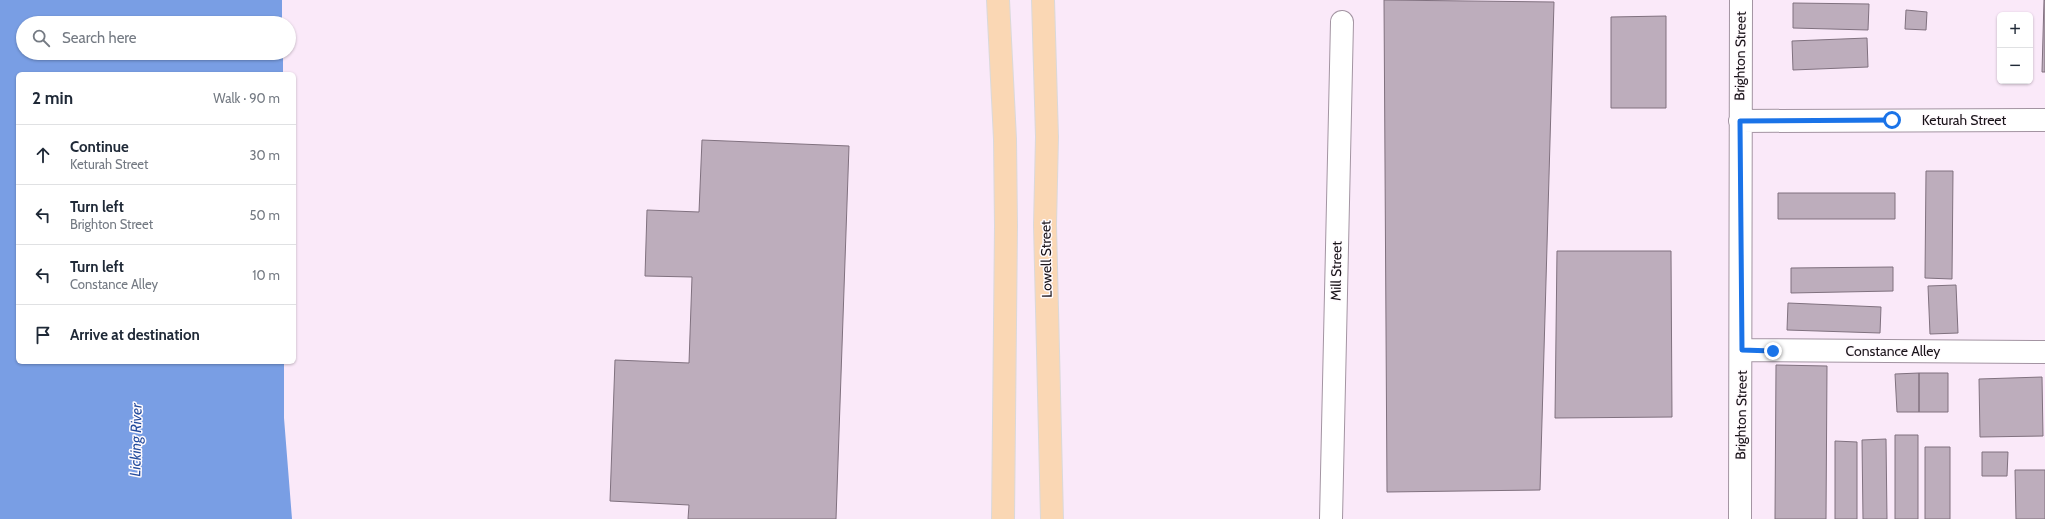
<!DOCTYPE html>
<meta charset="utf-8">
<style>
body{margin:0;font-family:Cabin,sans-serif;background:#f2f2f3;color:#1f2937}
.controls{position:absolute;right:12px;top:12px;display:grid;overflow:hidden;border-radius:6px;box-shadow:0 1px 3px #0004}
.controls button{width:36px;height:36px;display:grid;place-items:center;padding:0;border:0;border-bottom:1px solid #e0e1e3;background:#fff;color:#1f2937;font:20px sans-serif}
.stop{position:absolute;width:12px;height:12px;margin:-9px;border:3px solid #1a73e8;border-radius:50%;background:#fff}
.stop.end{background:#1a73e8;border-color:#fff;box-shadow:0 1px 4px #0008}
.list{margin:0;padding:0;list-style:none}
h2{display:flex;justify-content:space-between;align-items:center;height:52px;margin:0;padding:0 16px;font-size:17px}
h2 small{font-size:13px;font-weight:400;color:#747a83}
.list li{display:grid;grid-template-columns:26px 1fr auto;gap:12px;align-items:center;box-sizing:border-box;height:60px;padding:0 16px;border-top:1px solid #e0e1e3}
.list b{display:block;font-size:15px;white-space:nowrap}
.list p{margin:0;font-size:13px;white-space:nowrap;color:#747a83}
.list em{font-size:13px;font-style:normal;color:#747a83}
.icon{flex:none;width:22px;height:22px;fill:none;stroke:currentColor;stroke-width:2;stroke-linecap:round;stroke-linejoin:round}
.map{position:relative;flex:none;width:2045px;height:519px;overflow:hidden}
.search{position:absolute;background:#fff;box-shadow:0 1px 3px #0004;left:16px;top:16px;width:280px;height:44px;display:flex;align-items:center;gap:10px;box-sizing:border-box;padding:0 14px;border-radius:22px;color:#747a83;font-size:15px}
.panel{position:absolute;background:#fff;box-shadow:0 1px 3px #0004;left:16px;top:72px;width:280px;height:292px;border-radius:6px}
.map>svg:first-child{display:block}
.water{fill:#799ee4}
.building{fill:#bdadbc;stroke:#80717f}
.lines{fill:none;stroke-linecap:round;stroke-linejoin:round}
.minor-casing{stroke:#a394a2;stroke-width:24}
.major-casing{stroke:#dad9da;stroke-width:24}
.minor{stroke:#fff;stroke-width:22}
.major{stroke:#fad7b4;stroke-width:22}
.route{stroke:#1a73e8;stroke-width:5}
.labels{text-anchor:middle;stroke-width:3;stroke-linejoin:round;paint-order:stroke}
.street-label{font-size:14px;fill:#191319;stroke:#fffbfe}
.water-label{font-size:15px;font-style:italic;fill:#234b9c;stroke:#fffbfe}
</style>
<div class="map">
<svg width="2045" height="519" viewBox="0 0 2045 519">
<rect width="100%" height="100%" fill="#fae9f9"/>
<path class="water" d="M 0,0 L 282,0 L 282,23 L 23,23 L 23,53 L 283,53 L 283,74 L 18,74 L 18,362 L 284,362 L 284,418 L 292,519 L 0,519 Z"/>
<path class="building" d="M 1384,0 L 1554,2 L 1540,490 L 1387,492 Z
M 2044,0 L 2045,0 L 2045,72 L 2042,72 Z
M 1793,3 L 1869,4 L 1868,30 L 1793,28 Z
M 1906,10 L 1927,12 L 1926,30 L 1905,29 Z
M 1666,16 L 1666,108 L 1611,108 L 1611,17 Z
M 1867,38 L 1868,67 L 1793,70 L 1792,41 Z
M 702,140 L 849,146 L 836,519 L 688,519 L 689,505 L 610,501 L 615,360 L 689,363 L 692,277 L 645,276 L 647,210 L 699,212 Z
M 1926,171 L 1953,171 L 1952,279 L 1925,278 Z
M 1778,193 L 1895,193 L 1895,219 L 1778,219 Z
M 1557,251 L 1671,251 L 1672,417 L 1555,418 Z
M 1893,267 L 1893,291 L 1791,293 L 1791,268 Z
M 1956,285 L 1958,333 L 1930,334 L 1928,286 Z
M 1788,303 L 1881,307 L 1880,333 L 1787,330 Z
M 1776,365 L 1827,366 L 1826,519 L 1775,519 Z
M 1919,373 L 1948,373 L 1948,412 L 1919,412 Z
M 1919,373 L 1919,412 L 1897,412 L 1895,374 Z
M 2042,377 L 2043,436 L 1980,437 L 1979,379 Z
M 1895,435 L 1918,435 L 1918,519 L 1895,519 Z
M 1886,439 L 1887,519 L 1863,519 L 1862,440 Z
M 1835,441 L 1857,442 L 1857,519 L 1835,519 Z
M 1925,447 L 1950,447 L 1950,519 L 1925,519 Z
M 1982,452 L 2008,452 L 2007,476 L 1982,476 Z
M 2015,470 L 2045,470 L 2045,519 L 2016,519 Z"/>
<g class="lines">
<g class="minor-casing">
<path id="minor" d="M 1740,121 L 2045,120
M 1741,350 L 2045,352
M 1331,519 L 1342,22
M 1740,519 L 1741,0"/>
</g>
<g class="major-casing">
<path id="major" d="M 998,0 L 1005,139 L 1006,226 L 1003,519
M 1043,0 L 1047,137 L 1045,225 L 1052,519"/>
</g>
<use href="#minor" class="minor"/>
<use href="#major" class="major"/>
</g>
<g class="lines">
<path class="route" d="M 1773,351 L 1742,350 L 1740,121 L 1892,120"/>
</g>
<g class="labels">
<g class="street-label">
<text transform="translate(1740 56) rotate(-89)" y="5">Brighton Street</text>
<text x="1964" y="125">Keturah Street</text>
<text transform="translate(1046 259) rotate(-91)" y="5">Lowell Street</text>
<text transform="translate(1336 271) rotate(-89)" y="5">Mill Street</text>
<text x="1893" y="356">Constance Alley</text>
<text transform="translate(1741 415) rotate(-89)" y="5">Brighton Street</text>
</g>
<g class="water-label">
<text transform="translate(136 440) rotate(-89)" y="5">Licking River</text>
</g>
</g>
</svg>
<div class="controls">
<button>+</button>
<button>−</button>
</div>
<div class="stop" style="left:1892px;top:120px"></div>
<div class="stop end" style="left:1773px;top:351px"></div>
<div class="search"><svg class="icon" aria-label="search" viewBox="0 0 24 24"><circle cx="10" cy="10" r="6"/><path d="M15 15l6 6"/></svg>Search here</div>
<section class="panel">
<h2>2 min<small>Walk · 90 m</small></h2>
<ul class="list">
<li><svg class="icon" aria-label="ahead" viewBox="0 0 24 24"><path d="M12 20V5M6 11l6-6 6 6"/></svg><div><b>Continue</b><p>Keturah Street</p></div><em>30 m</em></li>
<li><svg class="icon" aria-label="left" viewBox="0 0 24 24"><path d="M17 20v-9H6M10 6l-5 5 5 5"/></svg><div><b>Turn left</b><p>Brighton Street</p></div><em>50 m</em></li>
<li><svg class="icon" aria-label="left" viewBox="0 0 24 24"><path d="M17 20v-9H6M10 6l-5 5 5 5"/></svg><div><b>Turn left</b><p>Constance Alley</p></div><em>10 m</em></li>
<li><svg class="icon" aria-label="arrive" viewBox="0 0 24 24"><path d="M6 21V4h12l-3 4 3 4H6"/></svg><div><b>Arrive at destination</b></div></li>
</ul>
</section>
</div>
